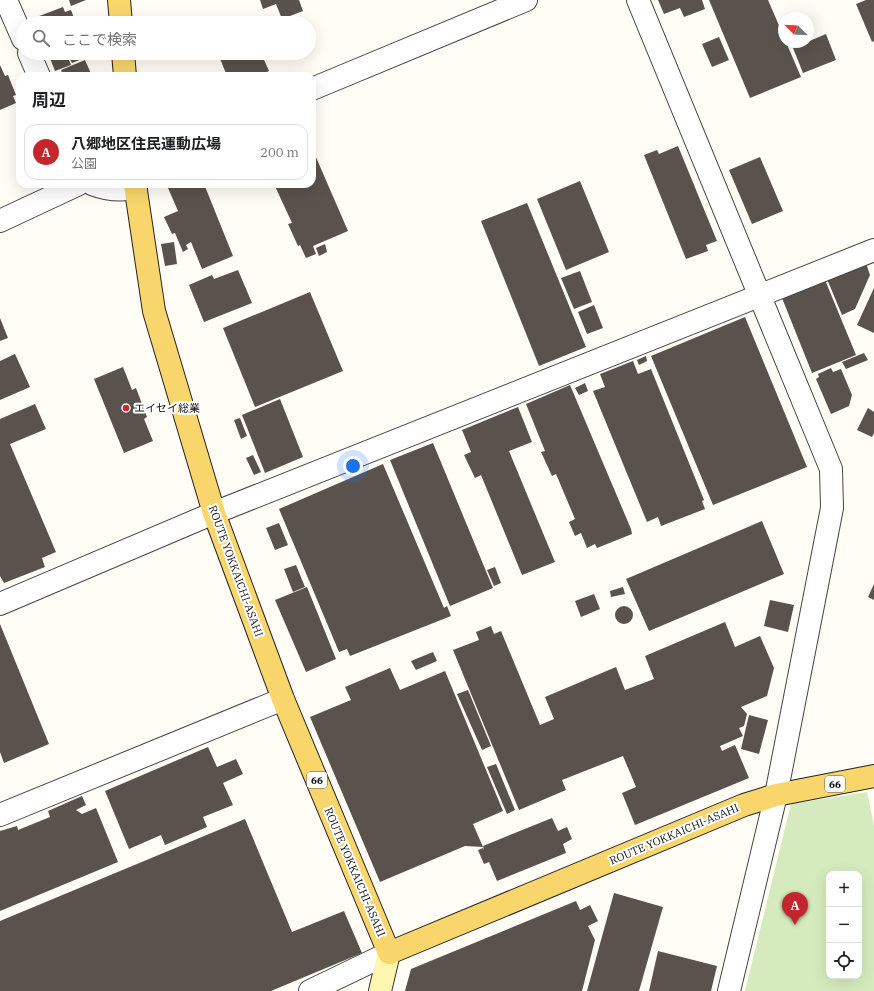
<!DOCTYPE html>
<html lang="ja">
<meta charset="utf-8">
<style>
body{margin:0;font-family:"IBM Plex Serif","Noto Sans JP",serif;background:#f6f6f6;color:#202124}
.controls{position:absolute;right:12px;bottom:12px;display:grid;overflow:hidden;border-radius:8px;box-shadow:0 4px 16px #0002}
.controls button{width:36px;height:36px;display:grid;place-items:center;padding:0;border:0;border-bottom:1px solid #e0e0e0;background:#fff;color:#202124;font:20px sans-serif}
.compass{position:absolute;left:778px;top:12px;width:36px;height:36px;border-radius:50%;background:#fff;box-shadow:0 4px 16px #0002;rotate:294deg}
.you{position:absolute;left:353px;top:466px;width:14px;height:14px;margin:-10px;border:3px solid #fff;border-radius:50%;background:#1a73e8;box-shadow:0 0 0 6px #1a73e833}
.badge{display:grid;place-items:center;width:26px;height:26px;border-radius:50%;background:#c4262e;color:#fff;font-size:13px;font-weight:700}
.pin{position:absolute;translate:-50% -33px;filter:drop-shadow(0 1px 2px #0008)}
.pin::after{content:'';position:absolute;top:21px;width:14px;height:12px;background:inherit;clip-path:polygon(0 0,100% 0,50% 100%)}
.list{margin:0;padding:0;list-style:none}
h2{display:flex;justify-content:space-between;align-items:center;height:52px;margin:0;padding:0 16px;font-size:17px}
h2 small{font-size:13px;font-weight:400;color:#757577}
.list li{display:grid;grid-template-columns:26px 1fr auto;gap:12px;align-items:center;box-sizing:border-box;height:56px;margin:0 8px 8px;padding:0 8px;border:1px solid #e0e0e0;border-radius:12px}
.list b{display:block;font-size:15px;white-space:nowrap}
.list p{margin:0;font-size:13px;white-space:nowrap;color:#757577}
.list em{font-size:13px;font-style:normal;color:#757577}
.icon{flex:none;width:22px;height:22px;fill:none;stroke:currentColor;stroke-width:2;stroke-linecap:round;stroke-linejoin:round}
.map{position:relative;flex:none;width:874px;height:991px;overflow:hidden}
.search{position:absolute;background:#fff;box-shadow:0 4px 16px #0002;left:16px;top:16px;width:300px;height:44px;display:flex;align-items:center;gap:10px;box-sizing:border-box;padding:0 14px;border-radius:22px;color:#757577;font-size:15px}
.panel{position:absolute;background:#fff;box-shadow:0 4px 16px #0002;left:16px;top:72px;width:300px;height:116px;border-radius:12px}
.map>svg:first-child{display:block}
.green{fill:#d5ebbd;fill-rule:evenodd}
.building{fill:#5a524d}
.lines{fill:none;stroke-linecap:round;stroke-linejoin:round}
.street-casing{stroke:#444;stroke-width:24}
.secondary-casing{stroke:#333;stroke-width:24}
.primary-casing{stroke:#222;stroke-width:24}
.street{stroke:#fff;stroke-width:22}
.secondary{stroke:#fff6b0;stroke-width:22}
.primary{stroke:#f9d66b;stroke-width:22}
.poi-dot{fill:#c4262e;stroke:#fff;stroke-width:1.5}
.labels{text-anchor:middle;stroke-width:4;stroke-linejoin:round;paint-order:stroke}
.shield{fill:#fff;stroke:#585858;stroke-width:1}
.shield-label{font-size:10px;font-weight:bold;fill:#111}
.poi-label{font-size:11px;fill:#111;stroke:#fff;text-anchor:start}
.street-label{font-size:11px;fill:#111;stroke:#fff}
</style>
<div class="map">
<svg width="874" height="991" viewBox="0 0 874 991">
<rect width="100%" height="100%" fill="#fffdf5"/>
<path class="green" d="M 867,792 L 874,826 L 874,991 L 745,991 L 791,804 ZM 829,874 L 859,874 L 859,976 L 829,976 Z"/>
<path class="building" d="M 69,0 L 86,0 L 71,6 Z
M 260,0 L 299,0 L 303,11 L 282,19 L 276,4 L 263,9 Z
M 658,0 L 702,0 L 705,9 L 684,17 L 680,8 L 664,14 Z
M 709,0 L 768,0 L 784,37 L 784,42 L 786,42 L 801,77 L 750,98 Z
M 866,0 L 874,0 L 874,41 L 872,42 L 856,4 Z
M 63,7 L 65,12 L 71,10 L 76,23 L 36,23 L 34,18 Z
M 826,34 L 836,60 L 803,73 L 793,48 Z
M 719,37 L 729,60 L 712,67 L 702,44 Z
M 48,53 L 66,53 L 71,65 L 55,71 Z
M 67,53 L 88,53 L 89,56 L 72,63 Z
M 226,53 L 261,53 L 269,71 L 258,76 L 227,76 L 219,56 Z
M 85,60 L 92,76 L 63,76 L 61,70 Z
M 0,65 L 5,76 L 8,75 L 16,95 L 13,96 L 16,103 L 0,110 Z
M 678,146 L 717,241 L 706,245 L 708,251 L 686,259 L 644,155 L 657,150 L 659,154 Z
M 312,148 L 348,231 L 313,246 L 316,254 L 306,258 L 300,245 L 298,246 L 288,224 L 292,223 L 274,184 L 312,184 Z
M 760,157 L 783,211 L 752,224 L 729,170 Z
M 580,181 L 609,252 L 566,270 L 537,199 Z
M 177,184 L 204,184 L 233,256 L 202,269 L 191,242 L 186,245 L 188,249 L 183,252 L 175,233 L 172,234 L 164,217 L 178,211 L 168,188 Z
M 527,203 L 586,347 L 539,366 L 481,221 Z
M 174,242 L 177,264 L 165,266 L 161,244 Z
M 325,244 L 327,252 L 319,256 L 316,248 Z
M 866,263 L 870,275 L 855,309 L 842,315 L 827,279 Z
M 238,270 L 252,303 L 204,322 L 189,285 L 212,275 L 214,279 Z
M 580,271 L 592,302 L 574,309 L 561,278 Z
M 825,280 L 856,355 L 812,373 L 782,298 Z
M 874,288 L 874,333 L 857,325 Z
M 310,292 L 343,371 L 255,407 L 223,328 Z
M 594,305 L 603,328 L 587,334 L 578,312 Z
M 745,317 L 807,467 L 713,505 L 651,356 Z
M 0,318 L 8,338 L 0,341 Z
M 864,353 L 868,360 L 846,369 L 842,362 Z
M 15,354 L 30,387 L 0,400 L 0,361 Z
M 646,356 L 647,361 L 639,365 L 637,360 Z
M 633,361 L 638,374 L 651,369 L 704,500 L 702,501 L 705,509 L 661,526 L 658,517 L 647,522 L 593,391 L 605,387 L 600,374 Z
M 123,367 L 132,390 L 136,388 L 147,417 L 144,419 L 153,441 L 124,453 L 94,379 Z
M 831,368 L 833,372 L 841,369 L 852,395 L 849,406 L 831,414 L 816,379 L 819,377 L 818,374 Z
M 585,383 L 588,391 L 579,395 L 575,388 Z
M 570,385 L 631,529 L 632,534 L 597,548 L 595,544 L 587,548 L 581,533 L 575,536 L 569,522 L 575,519 L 556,474 L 552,476 L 541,452 L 545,451 L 526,404 Z
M 280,399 L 303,457 L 265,473 L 242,415 Z
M 35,404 L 46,429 L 10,444 L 56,552 L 42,558 L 45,567 L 4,583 L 0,576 L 0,419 Z
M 518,407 L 532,442 L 509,451 L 555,562 L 522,575 L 481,475 L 475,478 L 464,455 L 471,452 L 462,430 Z
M 868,408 L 874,412 L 874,433 L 872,437 L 857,430 Z
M 240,418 L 247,436 L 241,439 L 234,420 Z
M 433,443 L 493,588 L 450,606 L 390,460 Z
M 253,455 L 261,472 L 254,475 L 246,458 Z
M 383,464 L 444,608 L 447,606 L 451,616 L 350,656 L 347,649 L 339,652 L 279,509 Z
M 762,521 L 784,574 L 649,631 L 626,579 Z
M 279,523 L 288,545 L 275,550 L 266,528 Z
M 296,565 L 305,587 L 293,592 L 284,569 Z
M 495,567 L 501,583 L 494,586 L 487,570 Z
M 874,584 L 874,600 L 868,597 Z
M 307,587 L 336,659 L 306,672 L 275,600 Z
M 623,587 L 625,594 L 611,597 L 610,591 Z
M 594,594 L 600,609 L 581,617 L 575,601 Z
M 770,600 L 794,605 L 788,632 L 764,626 Z
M615 615a9 9 0 1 1 18 0a9 9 0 1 1-18 0Z
M 725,622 L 735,647 L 760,636 L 774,668 L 767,696 L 741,707 L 747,714 L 744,726 L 739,728 L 743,736 L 720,746 L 722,751 L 735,745 L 749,778 L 635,825 L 622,793 L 636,787 L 623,756 L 562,780 L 566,790 L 519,810 L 453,650 L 479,640 L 476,632 L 491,626 L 494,634 L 501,631 L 540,725 L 554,719 L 545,697 L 616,667 L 625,690 L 654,679 L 645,656 Z
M 0,624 L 49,744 L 4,763 L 0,752 Z
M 433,652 L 437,661 L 416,670 L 411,661 Z
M 390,668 L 400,690 L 445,671 L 503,811 L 473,824 L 483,847 L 465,846 L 380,882 L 310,717 L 351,700 L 345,687 Z
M 468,690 L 491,746 L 482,750 L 457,694 Z
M 749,715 L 768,720 L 759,754 L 741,749 Z
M 208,747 L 217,767 L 236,759 L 243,774 L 223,783 L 233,805 L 203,817 L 207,827 L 165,845 L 161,835 L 129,849 L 105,791 Z
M 496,764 L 515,810 L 507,814 L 487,767 Z
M 82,796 L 86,805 L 76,810 L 82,814 L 96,808 L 118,862 L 0,911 L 0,831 L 17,826 L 18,830 L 50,817 L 48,811 Z
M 552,818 L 558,831 L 567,827 L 572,839 L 563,844 L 566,853 L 497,881 L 489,862 L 484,864 L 478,850 L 483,848 L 484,850 L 483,846 Z
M 245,819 L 292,932 L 344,911 L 362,953 L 271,991 L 0,991 L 0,921 Z
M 614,893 L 663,907 L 639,991 L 587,991 Z
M 576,901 L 580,910 L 590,905 L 598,921 L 588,926 L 595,940 L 582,991 L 405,991 L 411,969 Z
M 658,951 L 717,966 L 711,991 L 649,991 Z"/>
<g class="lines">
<g class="street-casing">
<path id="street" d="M 6,0 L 23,39
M 638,0 L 831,469 L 832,508 L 776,795 L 729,991
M 29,53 L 39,76
M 312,89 L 526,0
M 92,184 C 107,190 120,191 136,188
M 0,221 L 79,184
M 0,604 L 214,513 L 874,250
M 0,815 L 283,699
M 310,991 L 389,953"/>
</g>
<g class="secondary-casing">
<path id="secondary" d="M 380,991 L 389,953"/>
</g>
<g class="primary-casing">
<path id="primary" d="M 119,0 L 121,23
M 123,53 L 125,76
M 135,184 L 154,311 L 214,513 L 283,699 L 389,953 L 744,805 L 776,795 L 874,776"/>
</g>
<use href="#street" class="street"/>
<use href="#secondary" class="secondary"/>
<use href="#primary" class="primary"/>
</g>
<circle class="poi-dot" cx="126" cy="408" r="4"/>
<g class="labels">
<g class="shield">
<rect x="307" y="772" width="20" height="16" rx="3"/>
<rect x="825" y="776" width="20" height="16" rx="3"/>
</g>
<g class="shield-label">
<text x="317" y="784">66</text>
<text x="835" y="788">66</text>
</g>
<g class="poi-label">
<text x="134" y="412">エイセイ総業</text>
</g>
<g class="street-label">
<text transform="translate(236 571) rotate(70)" y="4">ROUTE YOKKAICHI-ASAHI</text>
<text transform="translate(674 834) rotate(-23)" y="4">ROUTE YOKKAICHI-ASAHI</text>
<text transform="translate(355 872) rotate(67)" y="4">ROUTE YOKKAICHI-ASAHI</text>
</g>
</g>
</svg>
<div class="controls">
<button>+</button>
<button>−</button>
<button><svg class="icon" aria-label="locate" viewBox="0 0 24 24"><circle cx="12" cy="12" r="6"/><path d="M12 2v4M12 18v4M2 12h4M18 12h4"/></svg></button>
</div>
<svg class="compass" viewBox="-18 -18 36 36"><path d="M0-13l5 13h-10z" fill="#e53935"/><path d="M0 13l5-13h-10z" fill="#757577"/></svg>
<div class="you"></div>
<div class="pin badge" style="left:795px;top:925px">A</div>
<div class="search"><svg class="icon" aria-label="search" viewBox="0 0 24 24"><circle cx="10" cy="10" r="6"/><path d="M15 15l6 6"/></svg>ここで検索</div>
<section class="panel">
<h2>周辺<small></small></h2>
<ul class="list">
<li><span class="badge">A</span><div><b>八郷地区住民運動広場</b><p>公園</p></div><em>200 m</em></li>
</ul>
</section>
</div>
